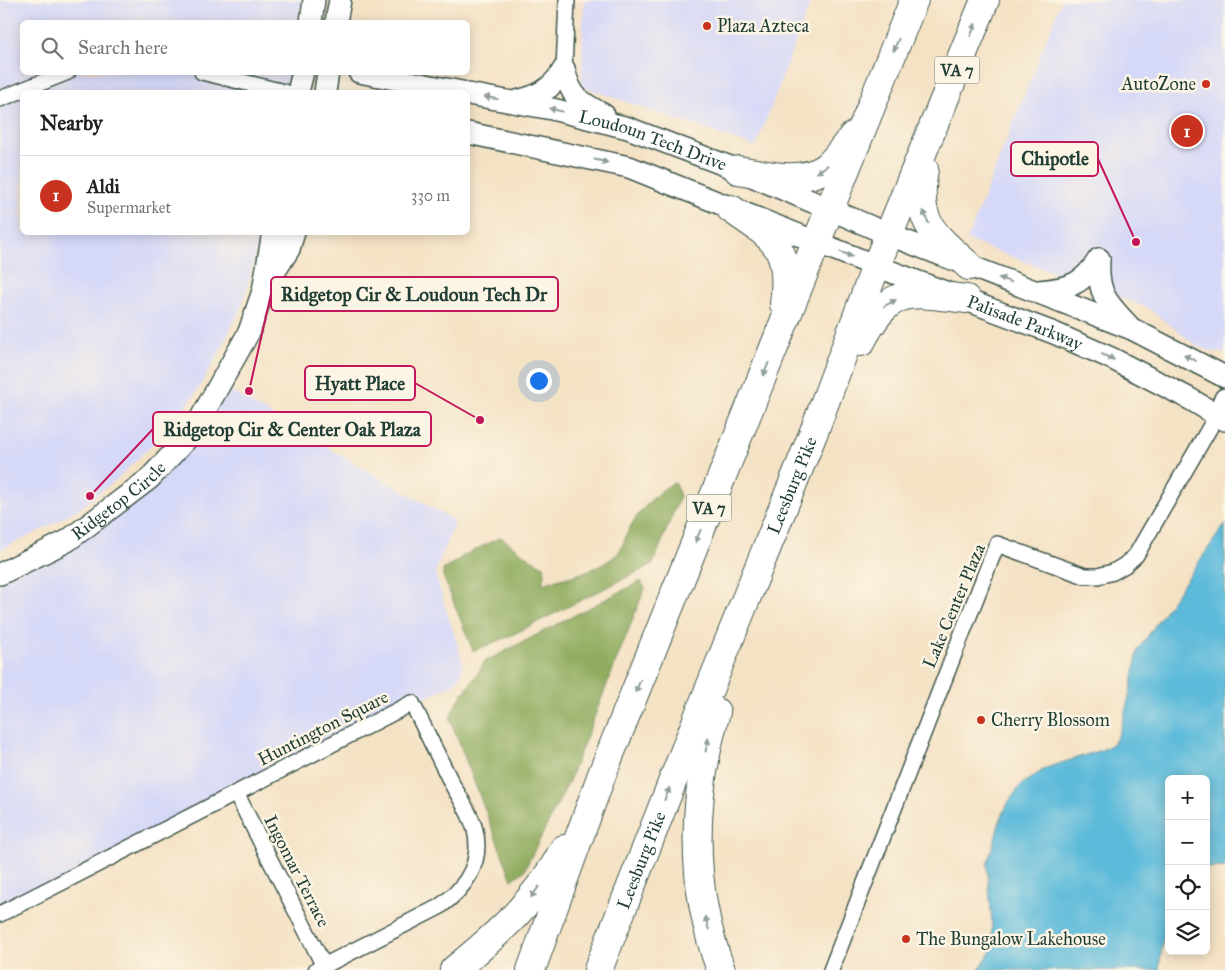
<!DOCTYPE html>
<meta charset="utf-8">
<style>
body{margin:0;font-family:"IM FELL Great Primer",serif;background:#f2f2f2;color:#202124}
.controls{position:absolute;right:15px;bottom:15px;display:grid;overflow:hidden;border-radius:8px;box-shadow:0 2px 12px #0003}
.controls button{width:45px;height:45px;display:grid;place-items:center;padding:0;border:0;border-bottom:1px solid #e0e0e0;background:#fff;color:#202124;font:25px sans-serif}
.you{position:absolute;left:538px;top:380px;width:18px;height:18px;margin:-12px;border:4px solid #fff;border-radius:50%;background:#1a73e8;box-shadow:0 0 0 8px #1a73e833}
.badge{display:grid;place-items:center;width:32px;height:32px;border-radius:50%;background:#c8321e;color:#fff;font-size:16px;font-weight:700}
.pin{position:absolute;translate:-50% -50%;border:2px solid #fff;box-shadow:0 1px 5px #0006}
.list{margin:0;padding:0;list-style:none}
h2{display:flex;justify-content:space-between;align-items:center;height:65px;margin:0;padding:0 20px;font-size:21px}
h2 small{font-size:16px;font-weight:400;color:#757577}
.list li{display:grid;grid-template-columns:32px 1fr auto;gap:15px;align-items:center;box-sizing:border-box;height:80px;padding:0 20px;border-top:1px solid #e0e0e0}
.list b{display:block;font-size:19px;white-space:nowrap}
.list p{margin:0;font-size:16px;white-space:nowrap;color:#757577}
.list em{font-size:16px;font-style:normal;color:#757577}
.icon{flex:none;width:28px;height:28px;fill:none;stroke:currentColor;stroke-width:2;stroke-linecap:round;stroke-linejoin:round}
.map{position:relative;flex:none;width:1225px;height:970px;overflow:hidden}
.search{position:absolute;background:#fff;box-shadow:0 2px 12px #0003;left:20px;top:20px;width:450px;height:55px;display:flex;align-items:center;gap:12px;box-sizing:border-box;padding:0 18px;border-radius:8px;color:#757577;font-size:19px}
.panel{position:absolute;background:#fff;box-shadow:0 2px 12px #0003;left:20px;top:90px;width:450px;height:145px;border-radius:8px}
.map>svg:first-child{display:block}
.built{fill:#d6d8f8}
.forest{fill:#90ac5e;stroke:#587449}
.water{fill:#5bbada;stroke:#3d7c87}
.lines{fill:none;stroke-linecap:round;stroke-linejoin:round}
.street-casing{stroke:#3f564a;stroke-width:18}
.secondary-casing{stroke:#3f564a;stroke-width:24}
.highway-casing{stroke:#3f564a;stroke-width:30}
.street{stroke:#fff;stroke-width:15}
.secondary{stroke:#fff;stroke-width:21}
.highway{stroke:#fff;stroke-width:28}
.oneway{fill:#8f9e9a}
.poi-dot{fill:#c8321e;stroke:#fcf5e5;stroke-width:2}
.labels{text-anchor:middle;stroke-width:5;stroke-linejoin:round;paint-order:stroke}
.shield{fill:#fcf5e5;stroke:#617469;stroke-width:1}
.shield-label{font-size:16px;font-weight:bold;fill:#1f3d34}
.poi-label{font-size:18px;fill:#1f3d34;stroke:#fcf5e5;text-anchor:start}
.street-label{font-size:18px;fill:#1f3d34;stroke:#fcf5e5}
.leader{fill:none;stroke:#c2185b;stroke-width:2}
.callout-dot{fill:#c2185b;stroke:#fcf5e5;stroke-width:2}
.callout{fill:#fcf5e5;stroke:#c2185b;stroke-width:2}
.callout-label{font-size:19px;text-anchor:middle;font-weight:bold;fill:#1f3d34}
</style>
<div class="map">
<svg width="1225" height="970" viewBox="0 0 1225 970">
<rect width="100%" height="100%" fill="#fcf5e5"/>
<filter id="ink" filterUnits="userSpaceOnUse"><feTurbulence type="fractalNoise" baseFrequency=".02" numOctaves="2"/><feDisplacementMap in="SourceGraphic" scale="10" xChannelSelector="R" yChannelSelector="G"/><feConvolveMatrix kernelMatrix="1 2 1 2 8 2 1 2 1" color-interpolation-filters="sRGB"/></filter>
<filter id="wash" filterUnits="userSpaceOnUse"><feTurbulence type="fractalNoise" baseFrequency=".0096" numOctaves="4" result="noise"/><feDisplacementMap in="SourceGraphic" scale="20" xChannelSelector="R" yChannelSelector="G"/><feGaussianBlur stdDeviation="1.12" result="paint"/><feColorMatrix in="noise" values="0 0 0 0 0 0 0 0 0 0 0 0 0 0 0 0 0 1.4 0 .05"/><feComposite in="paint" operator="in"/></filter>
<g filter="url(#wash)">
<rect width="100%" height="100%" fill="#f4e2c5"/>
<path class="built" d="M 0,0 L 302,0 L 298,22 L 22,22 L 22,72 L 290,73 L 286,92 L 22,92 L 22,232 L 261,233 L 243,303 L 217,357 L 194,396 L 167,430 L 117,479 L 83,506 L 53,524 L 0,550 Z
M 584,0 L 811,0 L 756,147 L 581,86 Z
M 1062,0 L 1225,0 L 1225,353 L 1214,352 L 1198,347 L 1148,308 L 967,240 Z
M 221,386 L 455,521 L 435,573 L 463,663 L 461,676 L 453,684 L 0,914 L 0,574 L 112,508 Z"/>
<path class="forest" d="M 675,483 L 680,496 L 653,564 L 512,635 L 473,651 L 443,576 L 443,570 L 465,555 L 501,537 L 532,560 L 544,566 L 545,574 L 542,584 C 566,577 598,572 617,554 C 623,548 625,537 629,529 C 636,515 660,487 675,483 Z
M 641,581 L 645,588 L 569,781 L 524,871 L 512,880 L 450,719 C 454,699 475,683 484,662 Z"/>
<path class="water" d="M 1225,524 L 1225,867 L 1206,868 L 1206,779 L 1169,779 L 1169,894 L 1159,970 L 979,970 L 991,951 L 992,923 L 987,865 L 1001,818 L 1009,801 L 1021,785 L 1046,768 L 1104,749 L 1114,743 L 1120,731 L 1130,693 L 1138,650 Z"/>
</g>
<g filter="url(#ink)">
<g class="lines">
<g class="street-casing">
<path id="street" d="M 564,69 L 567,0
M 202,72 L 284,92
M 0,99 L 68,72
M 236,793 L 324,966
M 0,914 L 412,703 C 425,729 438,756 451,782 C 459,797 471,814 475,830 C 483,863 465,889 439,907 L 316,970
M 831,970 L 997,544 L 1085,576 L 1098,576 L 1113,572 L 1125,565 L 1136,555 L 1217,415"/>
</g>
<g class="secondary-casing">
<g id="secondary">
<path d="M 311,22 L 314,0"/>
<path d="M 336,22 L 340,0"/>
<path d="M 564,69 C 571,98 579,101 604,115"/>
<path d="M 359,72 L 462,92"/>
<path d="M 298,92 L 303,72"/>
<path d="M 325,92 L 328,72"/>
<path id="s1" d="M 468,94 L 552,109 L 628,128 L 738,170 L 890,235 L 1132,329 L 1225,377"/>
<path d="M 517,101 C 539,96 552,89 564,69"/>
<path id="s2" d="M 468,133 L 629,167 L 876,266 L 1054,333 L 1111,358 L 1190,399 L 1225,420"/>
<path d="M 1099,259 C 1097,293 1106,302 1129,326"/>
<path d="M 268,282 L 289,249 L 294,232"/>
<path d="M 1039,291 C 1070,288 1082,285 1099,259"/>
<path d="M 1217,415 L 1225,399"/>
<path id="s3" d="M 0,574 L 67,541 L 103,514 L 149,479 L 193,432 L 249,332 L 263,291 L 273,232"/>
</g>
</g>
<g class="highway-casing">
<g id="highway">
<path d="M 924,169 C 915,222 932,233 969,266"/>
<path d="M 738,170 C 765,174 800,185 825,168 C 835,161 844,146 853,136"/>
<path d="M 731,209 C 775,239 791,246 784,304"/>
<path d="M 861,342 C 891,285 908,292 966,299"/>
<path d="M 716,712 C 692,798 689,885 721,970"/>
<path d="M 454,970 C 497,935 538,899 564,849"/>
<path d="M 531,970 L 602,774 L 914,0"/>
<path id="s4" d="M 598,970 L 702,707 L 813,434 L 876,266 L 985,0"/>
</g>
</g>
<use href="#street" class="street"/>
<use href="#secondary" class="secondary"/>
<use href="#highway" class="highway"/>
</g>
<defs><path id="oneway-solid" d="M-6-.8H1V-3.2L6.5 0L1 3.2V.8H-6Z" transform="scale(1.25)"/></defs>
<g class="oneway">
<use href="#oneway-solid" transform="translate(973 30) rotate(-68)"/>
<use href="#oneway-solid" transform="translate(896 45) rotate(112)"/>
<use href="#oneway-solid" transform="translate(491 98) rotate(-170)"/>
<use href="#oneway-solid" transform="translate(556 110) rotate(-167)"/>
<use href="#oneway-solid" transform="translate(601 161) rotate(13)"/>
<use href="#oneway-solid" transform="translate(822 169) rotate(146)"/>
<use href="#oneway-solid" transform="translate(926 217) rotate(-112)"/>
<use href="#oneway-solid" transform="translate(846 254) rotate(22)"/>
<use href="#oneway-solid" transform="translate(1005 280) rotate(-160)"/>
<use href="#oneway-solid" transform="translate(890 303) rotate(-29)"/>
<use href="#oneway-solid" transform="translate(1108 357) rotate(25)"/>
<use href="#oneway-solid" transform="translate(1190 358) rotate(-153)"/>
<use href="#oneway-solid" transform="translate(766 369) rotate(112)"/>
<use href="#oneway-solid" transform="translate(698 536) rotate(112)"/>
<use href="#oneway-solid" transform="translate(638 686) rotate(112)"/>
<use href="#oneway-solid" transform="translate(707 745) rotate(-78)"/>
<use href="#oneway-solid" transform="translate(667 794) rotate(-68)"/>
<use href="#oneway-solid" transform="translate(535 892) rotate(126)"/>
<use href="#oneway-solid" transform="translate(707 923) rotate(-105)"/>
</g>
</g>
<g class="poi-dot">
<circle cx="707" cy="26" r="5"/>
<circle cx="1206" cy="84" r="5"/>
<circle cx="981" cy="720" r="5"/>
<circle cx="906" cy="939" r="5"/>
</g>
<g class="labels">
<g class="shield">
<rect x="934.5" y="56.5" width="45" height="27" rx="4"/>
<rect x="686.5" y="494.5" width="45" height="27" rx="4"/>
</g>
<g class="shield-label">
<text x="957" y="76">VA 7</text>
<text x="709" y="514">VA 7</text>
</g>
<g class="poi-label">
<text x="717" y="32">Plaza Azteca</text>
<text x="1196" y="90" text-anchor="end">AutoZone</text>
<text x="991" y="726">Cherry Blossom</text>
<text x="916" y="945">The Bungalow Lakehouse</text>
</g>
<g class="street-label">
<text dy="6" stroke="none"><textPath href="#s1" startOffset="191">Loudoun Tech Drive</textPath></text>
<text dy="6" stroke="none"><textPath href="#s2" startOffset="590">Palisade Parkway</textPath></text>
<text dy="6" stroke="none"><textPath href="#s4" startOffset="522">Leesburg Pike</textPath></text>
<text dy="6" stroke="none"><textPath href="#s3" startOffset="140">Ridgetop Circle</textPath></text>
<text transform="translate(954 606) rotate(-67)" y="6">Lake Center Plaza</text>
<text transform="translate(323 728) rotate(-27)" y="6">Huntington Square</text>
<text dy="6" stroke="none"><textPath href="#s4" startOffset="118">Leesburg Pike</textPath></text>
<text transform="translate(297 871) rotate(63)" y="6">Ingomar Terrace</text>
</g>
</g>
<path class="leader" d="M1136 242L1098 159M249 391L271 294M480 420L415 383M90 496L153 429"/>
<g class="callout-dot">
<circle cx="1136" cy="242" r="5"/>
<circle cx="249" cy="391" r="5"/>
<circle cx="480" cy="420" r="5"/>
<circle cx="90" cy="496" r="5"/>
</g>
<g class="callout">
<rect x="1011" y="142" width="87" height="34" rx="5"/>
<rect x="271" y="277" width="287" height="34" rx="5"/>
<rect x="305" y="366" width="110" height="34" rx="5"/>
<rect x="153" y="412" width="278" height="34" rx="5"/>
</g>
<g class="callout-label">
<text x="1055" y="165">Chipotle</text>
<text x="414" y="301">Ridgetop Cir &amp; Loudoun Tech Dr</text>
<text x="360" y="390">Hyatt Place</text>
<text x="292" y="436">Ridgetop Cir &amp; Center Oak Plaza</text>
</g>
</svg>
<div class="controls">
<button>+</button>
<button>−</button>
<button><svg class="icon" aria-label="locate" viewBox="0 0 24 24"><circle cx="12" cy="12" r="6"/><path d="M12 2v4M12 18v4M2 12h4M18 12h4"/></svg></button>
<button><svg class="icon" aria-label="layers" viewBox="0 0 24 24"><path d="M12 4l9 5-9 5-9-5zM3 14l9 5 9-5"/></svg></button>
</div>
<div class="you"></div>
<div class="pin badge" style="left:1187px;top:131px">1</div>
<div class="search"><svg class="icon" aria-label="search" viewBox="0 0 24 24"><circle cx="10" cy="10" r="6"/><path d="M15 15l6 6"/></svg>Search here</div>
<section class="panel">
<h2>Nearby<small></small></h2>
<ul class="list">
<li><span class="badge">1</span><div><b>Aldi</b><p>Supermarket</p></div><em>330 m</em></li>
</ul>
</section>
</div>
